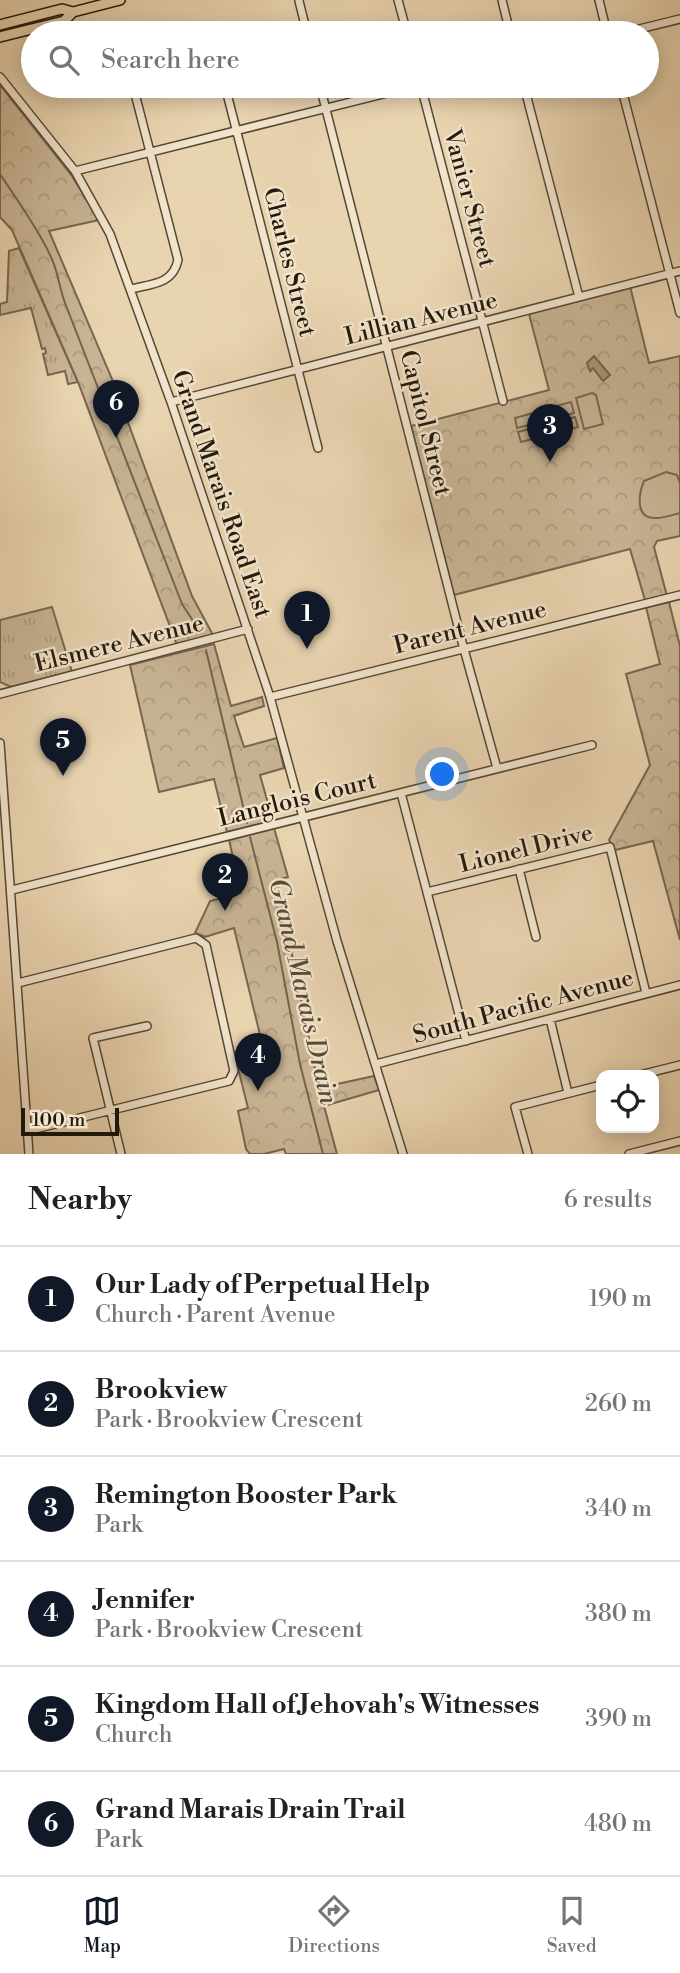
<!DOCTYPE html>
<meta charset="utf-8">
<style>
body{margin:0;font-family:"Libre Bodoni",serif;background:#f6f6f6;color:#202124}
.controls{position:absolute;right:21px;bottom:21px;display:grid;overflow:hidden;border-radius:14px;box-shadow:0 4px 18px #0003}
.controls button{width:63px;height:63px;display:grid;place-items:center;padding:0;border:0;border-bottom:2px solid #e0e0e0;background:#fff;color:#202124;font:35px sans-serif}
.scale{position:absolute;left:21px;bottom:18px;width:98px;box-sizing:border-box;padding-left:7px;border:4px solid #241a0c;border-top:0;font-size:19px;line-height:24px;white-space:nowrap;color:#241a0c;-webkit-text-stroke:5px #f1e3cc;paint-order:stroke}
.you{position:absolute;left:443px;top:775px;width:24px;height:24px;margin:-18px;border:5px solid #fff;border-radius:50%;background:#1a73e8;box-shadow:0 0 0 10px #1a73e833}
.badge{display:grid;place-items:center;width:46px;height:46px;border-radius:50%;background:#111827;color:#fff;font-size:23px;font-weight:700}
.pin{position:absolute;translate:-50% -58px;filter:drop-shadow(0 2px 4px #0008)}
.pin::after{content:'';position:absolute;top:37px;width:24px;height:21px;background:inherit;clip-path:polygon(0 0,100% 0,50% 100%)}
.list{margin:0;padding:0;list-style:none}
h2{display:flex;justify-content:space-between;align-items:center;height:91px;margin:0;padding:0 28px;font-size:30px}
h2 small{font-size:23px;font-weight:400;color:#757577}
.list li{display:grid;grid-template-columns:46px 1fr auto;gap:21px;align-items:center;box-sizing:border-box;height:105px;padding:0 28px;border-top:2px solid #e0e0e0}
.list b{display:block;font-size:26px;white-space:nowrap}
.list p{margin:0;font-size:23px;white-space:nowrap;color:#757577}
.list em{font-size:23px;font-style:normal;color:#757577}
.icon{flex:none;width:38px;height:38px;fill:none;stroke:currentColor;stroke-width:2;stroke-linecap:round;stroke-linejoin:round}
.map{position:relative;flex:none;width:680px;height:1154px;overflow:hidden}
.search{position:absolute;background:#fff;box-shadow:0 4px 18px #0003;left:21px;right:21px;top:21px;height:77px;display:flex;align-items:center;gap:18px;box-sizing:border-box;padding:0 24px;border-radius:38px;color:#757577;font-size:26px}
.sheet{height:721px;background:#fff}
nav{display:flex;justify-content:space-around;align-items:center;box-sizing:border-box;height:98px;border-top:2px solid #e0e0e0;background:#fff;font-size:19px;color:#757577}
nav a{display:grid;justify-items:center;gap:4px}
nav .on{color:#111827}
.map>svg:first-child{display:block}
.grass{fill:url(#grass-tufts);stroke:#766750;stroke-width:2}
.park{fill:url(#park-crowns);stroke:#766750;stroke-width:2}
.pitch{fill:#c8b494;stroke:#766750;stroke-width:2}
.water{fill:#a69578;stroke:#72644d;stroke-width:2}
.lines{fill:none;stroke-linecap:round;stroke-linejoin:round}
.stream{stroke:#72644d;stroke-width:2}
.minor-casing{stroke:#554835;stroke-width:10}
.major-casing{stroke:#241a0c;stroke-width:12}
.minor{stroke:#f1e3cc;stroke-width:7}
.major{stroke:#e9d4b0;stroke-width:9}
.labels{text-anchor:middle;stroke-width:5;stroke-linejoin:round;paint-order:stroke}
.street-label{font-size:24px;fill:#241a0c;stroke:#f1e3cc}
.water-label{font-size:26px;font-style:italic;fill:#584b37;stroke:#f1e3cc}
</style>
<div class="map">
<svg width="680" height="1154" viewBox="0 0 680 1154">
<defs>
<pattern id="grass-tufts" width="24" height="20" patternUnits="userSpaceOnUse" patternTransform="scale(1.75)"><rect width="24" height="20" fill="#c8b494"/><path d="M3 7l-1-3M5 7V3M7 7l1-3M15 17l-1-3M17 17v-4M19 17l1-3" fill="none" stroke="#ac9a7e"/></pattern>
<pattern id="park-crowns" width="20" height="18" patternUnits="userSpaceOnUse" patternTransform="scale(1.75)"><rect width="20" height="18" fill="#c8b494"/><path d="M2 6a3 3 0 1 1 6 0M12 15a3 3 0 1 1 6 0" fill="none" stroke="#ac9a7e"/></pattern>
</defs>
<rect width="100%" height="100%" fill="#e9d4b0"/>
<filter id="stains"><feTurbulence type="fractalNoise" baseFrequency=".00286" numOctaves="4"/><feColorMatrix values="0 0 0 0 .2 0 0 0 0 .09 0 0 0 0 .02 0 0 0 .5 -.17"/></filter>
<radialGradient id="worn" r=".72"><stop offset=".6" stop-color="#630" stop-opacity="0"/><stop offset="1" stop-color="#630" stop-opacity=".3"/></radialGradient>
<path class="grass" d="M 19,248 L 78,382 L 68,384 L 65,371 L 48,375 L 43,354 L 46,353 L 45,348 L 42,349 L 31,308 L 0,315 L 0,304 L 7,302 L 9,251 Z
M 52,607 L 72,672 L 11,687 L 0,682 L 0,620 Z"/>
<path class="park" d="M 0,85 L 72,176 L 99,220 L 49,231 L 112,379 L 192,596 L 213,635 L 177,645 L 78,382 L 12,230 L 0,217 Z
M 630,286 L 649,363 L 680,356 L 680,536 L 657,541 L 654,547 L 667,596 L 645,600 L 630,549 L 454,595 L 411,426 L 549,390 L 529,314 Z
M 669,602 L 680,646 L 680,940 L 653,841 L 615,850 L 609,840 L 650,765 L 626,674 L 660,664 L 646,607 Z
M 214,644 L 231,706 L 262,697 L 264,706 L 234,716 L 244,747 L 277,738 L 284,768 L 260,775 L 273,821 L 227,832 L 214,779 L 159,792 L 130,665 Z
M 274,828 L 288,877 L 277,880 L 319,1088 L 374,1076 L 379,1090 L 324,1106 L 337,1154 L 286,1154 L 284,1149 L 264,1154 L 250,1154 L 246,1149 L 238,1111 L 248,1108 L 234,1052 L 262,1043 L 234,928 L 205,937 L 195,933 L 210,901 L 241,893 L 229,840 Z"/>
<path class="pitch" d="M 592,393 L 596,395 L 603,424 L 584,429 L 576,398 Z
M 571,402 L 574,413 L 552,419 L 549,408 Z
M 537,412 L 540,422 L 517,428 L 515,418 Z
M 575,417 L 578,427 L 555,433 L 552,423 Z
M 541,426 L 543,436 L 521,442 L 518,432 Z
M 666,472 L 677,475 L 680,483 L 680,513 C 672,515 664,518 656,518 C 634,519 639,493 644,481 Z"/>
<path class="water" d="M 594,356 L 610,375 L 603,381 L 593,368 L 590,371 L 587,363 Z"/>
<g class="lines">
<path class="stream" d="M 0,174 C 17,200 37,227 50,255 C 58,270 59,287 65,303 L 182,604 L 201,633
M 206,650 L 247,823
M 250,837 L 277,942 L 300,1064 L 323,1154"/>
<g class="minor-casing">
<path id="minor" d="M 398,0 L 407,33
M 502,0 L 510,33
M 599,0 L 607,33
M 299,1 L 307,33
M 623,33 L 680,19
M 0,77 L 75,171 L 110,234 L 171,402 L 270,697 L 337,941 L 403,1154
M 225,86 L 318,448
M 320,86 L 462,642 L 497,768
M 421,86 L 503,401
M 524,86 L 579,297
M 621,86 L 680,313
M 75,171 L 415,86
M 131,289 C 152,284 173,284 178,260 L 133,86
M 171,402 L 680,271
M 0,694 L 248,629
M 270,697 L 680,595
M 0,743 L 29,1154
M 401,793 L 466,1041
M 519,869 L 536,937
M 12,890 L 592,745
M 427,892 L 610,847 L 646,993
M 18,983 L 196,938 L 206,945 L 234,1071 L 229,1081 L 27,1131
M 550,1019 L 568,1093
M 376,1064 L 680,985
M 640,1075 L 680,1065
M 121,1154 L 93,1038 L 147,1026
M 528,1154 L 515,1107 L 601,1085
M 629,1154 L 680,1141"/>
</g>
<g class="major-casing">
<path id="major" d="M 0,25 L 62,9 L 73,12 L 120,0
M 0,37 L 64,21 L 73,12"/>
</g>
<use href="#minor" class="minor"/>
<use href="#major" class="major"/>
</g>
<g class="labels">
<g class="street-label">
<text transform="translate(470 198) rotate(75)" y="8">Vanier Street</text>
<text transform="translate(290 262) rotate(76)" y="8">Charles Street</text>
<text transform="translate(421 318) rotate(-14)" y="8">Lillian Avenue</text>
<text transform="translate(426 423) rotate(76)" y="8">Capitol Street</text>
<text transform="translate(222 494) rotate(71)" y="8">Grand Marais Road East</text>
<text transform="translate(470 627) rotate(-14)" y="8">Parent Avenue</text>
<text transform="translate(119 643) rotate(-14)" y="8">Elsmere Avenue</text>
<text transform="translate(297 799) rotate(-14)" y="8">Langlois Court</text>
<text transform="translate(526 848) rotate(-14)" y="8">Lionel Drive</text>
<text transform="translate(523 1006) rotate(-15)" y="8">South Pacific Avenue</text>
</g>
<g class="water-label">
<text transform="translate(304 991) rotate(77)" y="9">Grand Marais Drain</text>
</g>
</g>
<rect width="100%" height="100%" filter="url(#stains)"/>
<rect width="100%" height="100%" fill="url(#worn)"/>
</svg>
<div class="controls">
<button><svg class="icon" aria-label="locate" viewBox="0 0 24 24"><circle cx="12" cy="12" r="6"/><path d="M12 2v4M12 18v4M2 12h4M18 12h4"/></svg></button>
</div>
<div class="scale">100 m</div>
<div class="you"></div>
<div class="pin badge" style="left:307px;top:649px">1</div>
<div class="pin badge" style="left:225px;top:911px">2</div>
<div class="pin badge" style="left:550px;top:462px">3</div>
<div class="pin badge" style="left:258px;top:1091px">4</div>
<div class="pin badge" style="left:63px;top:776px">5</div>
<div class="pin badge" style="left:116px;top:438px">6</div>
<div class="search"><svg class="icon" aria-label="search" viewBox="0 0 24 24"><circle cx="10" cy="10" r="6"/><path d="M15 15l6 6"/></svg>Search here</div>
</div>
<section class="sheet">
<h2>Nearby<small>6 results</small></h2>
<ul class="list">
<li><span class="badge">1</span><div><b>Our Lady of Perpetual Help</b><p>Church · Parent Avenue</p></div><em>190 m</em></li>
<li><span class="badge">2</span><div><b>Brookview</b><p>Park · Brookview Crescent</p></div><em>260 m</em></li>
<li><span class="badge">3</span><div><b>Remington Booster Park</b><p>Park</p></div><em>340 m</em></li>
<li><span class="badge">4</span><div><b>Jennifer</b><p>Park · Brookview Crescent</p></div><em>380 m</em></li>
<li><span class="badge">5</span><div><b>Kingdom Hall of Jehovah's Witnesses</b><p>Church</p></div><em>390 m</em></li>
<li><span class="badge">6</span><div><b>Grand Marais Drain Trail</b><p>Park</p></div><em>480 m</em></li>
</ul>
</section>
<nav>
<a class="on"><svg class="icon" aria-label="map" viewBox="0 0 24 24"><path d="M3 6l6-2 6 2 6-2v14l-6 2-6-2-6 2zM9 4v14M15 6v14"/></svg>Map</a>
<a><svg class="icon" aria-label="directions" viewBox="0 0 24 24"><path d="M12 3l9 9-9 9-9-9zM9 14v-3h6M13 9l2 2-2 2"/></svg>Directions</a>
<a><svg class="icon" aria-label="saved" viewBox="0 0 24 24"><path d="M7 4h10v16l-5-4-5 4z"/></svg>Saved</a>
</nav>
